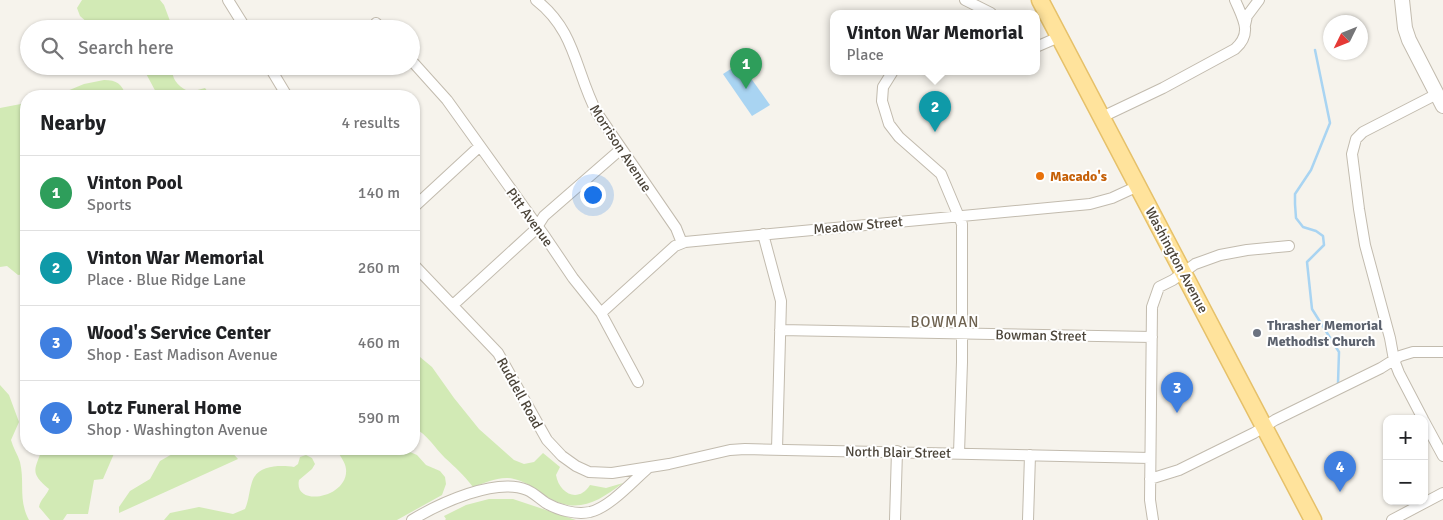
<!DOCTYPE html>
<meta charset="utf-8">
<style>
body{margin:0;font-family:Signika,sans-serif;background:#f2f2f2;color:#202124}
.controls{position:absolute;right:15px;bottom:15px;display:grid;overflow:hidden;border-radius:10px;box-shadow:0 1px 4px #0004}
.controls button{width:45px;height:45px;display:grid;place-items:center;padding:0;border:0;border-bottom:1px solid #e0e0e0;background:#fff;color:#202124;font:25px sans-serif}
.compass{position:absolute;left:1323px;top:15px;width:45px;height:45px;border-radius:50%;background:#fff;box-shadow:0 1px 4px #0004;rotate:227deg}
.you{position:absolute;left:592px;top:194px;width:18px;height:18px;margin:-12px;border:4px solid #fff;border-radius:50%;background:#1a73e8;box-shadow:0 0 0 8px #1a73e833}
.badge{display:grid;place-items:center;width:32px;height:32px;border-radius:50%;background:#7c3aed;color:#fff;font-size:16px;font-weight:700}
.pin{position:absolute;translate:-50% -41px;filter:drop-shadow(0 1px 2px #0008)}
.pin::after{content:'';position:absolute;top:26px;width:18px;height:15px;background:inherit;clip-path:polygon(0 0,100% 0,50% 100%)}
.popup{position:absolute;left:830px;top:10px;width:210px;height:65px;box-sizing:border-box;display:grid;place-content:center;border-radius:10px;background:#fff;filter:drop-shadow(0 1px 4px #0005);font-size:16px;white-space:nowrap;color:#757577}
.popup b{font-size:19px;color:#202124}
.popup::after{content:'';position:absolute;left:50%;top:100%;margin-left:-10px;border:10px solid transparent;border-top-color:#fff}
.list{margin:0;padding:0;list-style:none}
h2{display:flex;justify-content:space-between;align-items:center;height:65px;margin:0;padding:0 20px;font-size:21px}
h2 small{font-size:16px;font-weight:400;color:#757577}
.list li{display:grid;grid-template-columns:32px 1fr auto;gap:15px;align-items:center;box-sizing:border-box;height:75px;padding:0 20px;border-top:1px solid #e0e0e0}
.list b{display:block;font-size:19px;white-space:nowrap}
.list p{margin:0;font-size:16px;white-space:nowrap;color:#757577}
.list em{font-size:16px;font-style:normal;color:#757577}
.icon{flex:none;width:28px;height:28px;fill:none;stroke:currentColor;stroke-width:2;stroke-linecap:round;stroke-linejoin:round}
.map{position:relative;flex:none;width:1443px;height:520px;overflow:hidden}
.search{position:absolute;background:#fff;box-shadow:0 1px 4px #0004;left:20px;top:20px;width:400px;height:55px;display:flex;align-items:center;gap:12px;box-sizing:border-box;padding:0 18px;border-radius:28px;color:#757577;font-size:19px}
.panel{position:absolute;background:#fff;box-shadow:0 1px 4px #0004;left:20px;top:90px;width:400px;height:365px;border-radius:20px}
.map>svg:first-child{display:block}
.green{fill:#d2eab5}
.water{fill:#a9d4f2}
.lines{fill:none;stroke-linecap:round;stroke-linejoin:round}
.stream{stroke:#a9d4f2;stroke-width:2.5}
.minor-casing{stroke:#c2bbae;stroke-width:12}
.tertiary-casing{stroke:#c2bbae;stroke-width:16}
.primary-casing{stroke:#e6c16a;stroke-width:19}
.minor{stroke:#fff;stroke-width:10}
.tertiary{stroke:#fff;stroke-width:14}
.primary{stroke:#ffe39c;stroke-width:16}
.food-dot{fill:#e8710a;stroke:#fff;stroke-width:2}
.worship-dot{fill:#6b7280;stroke:#fff;stroke-width:2}
.labels{text-anchor:middle;stroke-width:4;stroke-linejoin:round;paint-order:stroke}
.street-label{font-size:14px;fill:#4b4439;stroke:#fff}
.food-label{font-size:14px;font-weight:bold;fill:#c56008;stroke:#fff;text-anchor:start}
.worship-label{font-size:14px;font-weight:bold;fill:#5b616d;stroke:#fff;text-anchor:start}
.neighbourhood-label{font-size:15px;letter-spacing:1px;fill:#6e6250;stroke:#fff}
</style>
<div class="map">
<svg width="1443" height="520" viewBox="0 0 1443 520">
<rect width="100%" height="100%" fill="#f6f3ec"/>
<path class="green" d="M 82,0 L 160,0 L 164,5 L 173,29 L 135,29 L 89,24 L 80,16 L 77,8 Z
M 142,66 L 173,66 C 170,79 179,87 190,92 L 205,88 L 211,96 L 158,96 Z
M 104,80 C 117,80 122,84 126,96 L 55,96 L 84,84 Z
M 26,103 L 26,274 L 18,275 L 7,266 L 0,267 L 0,108 Z
M 414,352 L 432,367 L 454,398 L 479,429 L 514,460 L 524,464 L 534,462 L 543,453 L 560,467 L 556,475 C 559,493 578,504 590,485 L 606,488 L 623,483 C 596,503 577,515 545,496 C 535,489 527,482 514,479 C 501,475 485,483 473,487 C 464,475 455,467 445,458 C 434,447 428,435 414,428 Z
M 0,385 L 9,395 L 19,422 L 11,440 C 13,448 18,455 20,462 C 25,483 18,500 29,520 L 0,520 Z
M 42,449 L 116,449 L 103,479 L 94,480 L 88,514 L 67,514 L 63,520 L 50,520 L 39,507 C 40,500 46,496 49,489 C 29,472 35,470 42,449 Z
M 181,449 L 229,449 L 238,459 L 119,513 L 119,507 L 130,491 L 150,479 L 160,461 Z
M 336,449 L 403,449 L 417,455 L 426,465 L 440,471 L 445,477 L 446,484 L 442,495 L 397,520 L 164,520 L 170,513 L 199,507 L 233,514 L 245,509 C 249,500 249,491 252,482 C 257,465 280,465 294,467 L 298,464 L 300,457 L 306,455 L 312,458 L 315,464 L 312,469 L 299,480 C 293,508 349,498 346,469 C 345,461 339,455 336,449 Z
M 489,499 L 513,499 L 576,520 L 445,520 L 446,519 L 444,516 L 466,505 Z"/>
<path class="water" d="M 740,63 L 770,105 L 752,116 L 723,74 Z"/>
<g class="lines">
<path class="stream" d="M 1315,50 L 1330,123 L 1311,170 L 1295,194 L 1295,204 L 1296,218 L 1303,227 L 1316,231 L 1323,236 L 1324,245 L 1307,262 L 1312,309 L 1339,352 L 1338,383"/>
<g class="minor-casing">
<path id="minor" d="M 228,0 L 246,29
M 536,0 C 576,31 575,71 597,113 L 676,228 L 682,243
M 965,0 L 991,13
M 376,23 L 382,29
M 1245,25 L 1247,16 L 1259,0
M 1036,47 L 1059,37
M 411,60 L 447,100 L 546,238 L 573,278 L 601,313 L 638,382
M 269,66 L 287,96
M 893,71 L 883,87 L 882,101 L 889,124 L 899,137 L 941,174 L 962,224 L 962,362 L 959,453
M 1102,117 L 1163,88 L 1235,49 C 1253,33 1243,19 1235,0
M 414,207 L 480,146
M 763,234 L 781,301 L 777,449
M 414,265 L 498,353 L 547,440 L 562,456 L 576,466 L 589,472 L 612,473 L 669,464 L 730,450 L 745,449 L 1150,458
M 453,305 L 535,230 L 544,216 L 621,149
M 601,313 L 675,246 L 685,242 L 1090,204 L 1112,198 L 1138,186
M 780,330 L 1152,337
M 1423,419 L 1399,373 L 1394,360 L 1390,338 L 1365,245 L 1359,209 L 1352,154 L 1356,139 L 1363,132 L 1437,94
M 1424,421 L 1443,456
M 1150,479 L 1179,470 L 1254,433 L 1275,420 L 1381,368 L 1400,356 L 1413,352 L 1443,352
M 412,520 C 440,503 496,477 527,490 C 534,493 540,499 546,503 C 558,510 576,515 590,512 C 610,507 632,482 647,469
M 895,520 L 897,451
M 1028,520 L 1030,455
M 1153,520 L 1150,500 L 1152,307 L 1159,287 L 1173,280 L 1195,264 L 1220,255 L 1247,250 L 1289,246
M 1392,520 L 1443,493"/>
</g>
<g class="tertiary-casing">
<path id="tertiary" d="M 1402,0 L 1405,28 L 1409,40 L 1443,106"/>
</g>
<g class="primary-casing">
<path id="primary" d="M 1040,0 L 1313,520"/>
</g>
<use href="#minor" class="minor"/>
<use href="#tertiary" class="tertiary"/>
<use href="#primary" class="primary"/>
</g>
<circle class="food-dot" cx="1040" cy="176" r="5"/>
<circle class="worship-dot" cx="1257" cy="333" r="5"/>
<g class="labels">
<g class="street-label">
<text transform="translate(621 148) rotate(57)" y="5">Morrison Avenue</text>
<text transform="translate(530 217) rotate(54)" y="5">Pitt Avenue</text>
<text transform="translate(858 225) rotate(-5)" y="5">Meadow Street</text>
<text transform="translate(1177 260) rotate(62)" y="5">Washington Avenue</text>
<text transform="translate(1041 335) rotate(1)" y="5">Bowman Street</text>
<text transform="translate(520 393) rotate(61)" y="5">Ruddell Road</text>
<text transform="translate(898 452) rotate(1)" y="5">North Blair Street</text>
</g>
<g class="food-label">
<text x="1050" y="181">Macado's</text>
</g>
<g class="worship-label">
<text x="1267" y="330">Thrasher Memorial<tspan x="1267" dy="16">Methodist Church</tspan></text>
</g>
<g class="neighbourhood-label">
<text x="945" y="327">BOWMAN</text>
</g>
</g>
</svg>
<div class="controls">
<button>+</button>
<button>−</button>
</div>
<svg class="compass" viewBox="-18 -18 36 36"><path d="M0-13l5 13h-10z" fill="#e53935"/><path d="M0 13l5-13h-10z" fill="#757577"/></svg>
<div class="you"></div>
<div class="pin badge" style="left:746px;top:89px;background:#2e9e5b">1</div>
<div class="pin badge" style="left:935px;top:132px;background:#0f9aa8">2</div>
<div class="popup"><b>Vinton War Memorial</b>Place</div>
<div class="pin badge" style="left:1177px;top:413px;background:#3f7fe0">3</div>
<div class="pin badge" style="left:1340px;top:492px;background:#3f7fe0">4</div>
<div class="search"><svg class="icon" aria-label="search" viewBox="0 0 24 24"><circle cx="10" cy="10" r="6"/><path d="M15 15l6 6"/></svg>Search here</div>
<section class="panel">
<h2>Nearby<small>4 results</small></h2>
<ul class="list">
<li><span class="badge" style="background:#2e9e5b">1</span><div><b>Vinton Pool</b><p>Sports</p></div><em>140 m</em></li>
<li><span class="badge" style="background:#0f9aa8">2</span><div><b>Vinton War Memorial</b><p>Place · Blue Ridge Lane</p></div><em>260 m</em></li>
<li><span class="badge" style="background:#3f7fe0">3</span><div><b>Wood's Service Center</b><p>Shop · East Madison Avenue</p></div><em>460 m</em></li>
<li><span class="badge" style="background:#3f7fe0">4</span><div><b>Lotz Funeral Home</b><p>Shop · Washington Avenue</p></div><em>590 m</em></li>
</ul>
</section>
</div>
